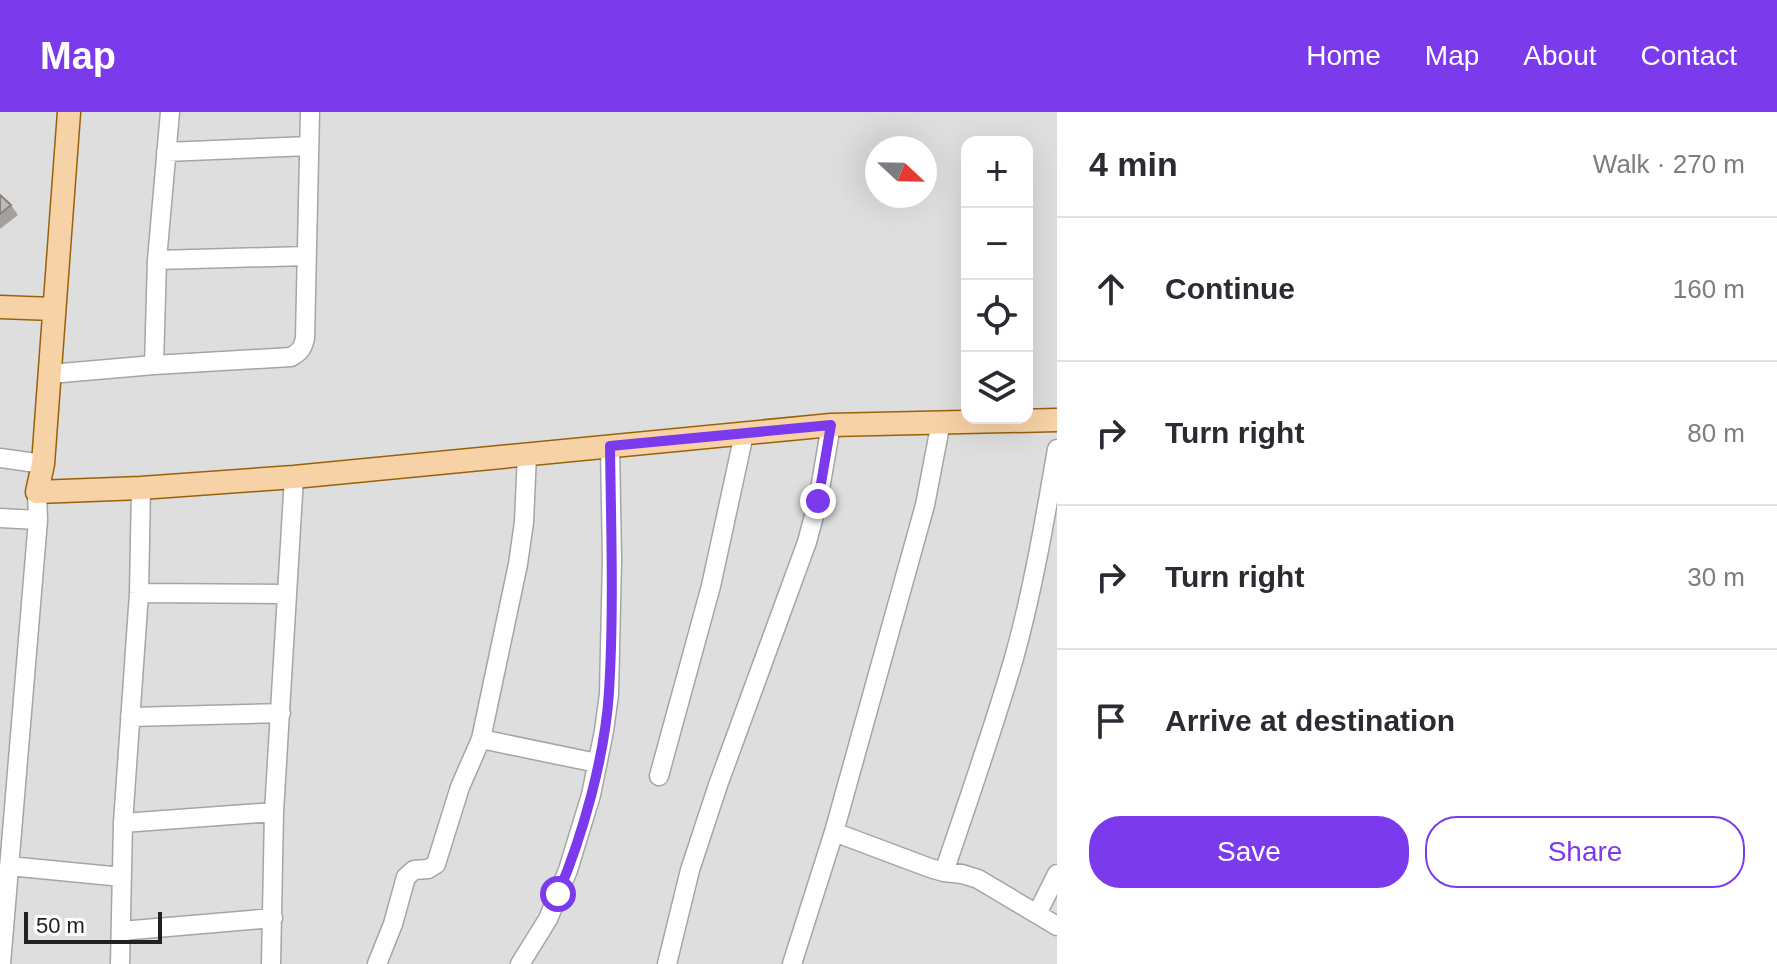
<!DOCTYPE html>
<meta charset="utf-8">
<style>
body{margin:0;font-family:Helvetica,sans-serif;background:#f7f7f7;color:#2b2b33}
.controls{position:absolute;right:24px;top:24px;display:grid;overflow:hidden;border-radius:16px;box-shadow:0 8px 32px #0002}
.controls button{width:72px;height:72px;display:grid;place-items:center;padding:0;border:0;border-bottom:2px solid #e1e1e2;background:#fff;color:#2b2b33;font:40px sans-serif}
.compass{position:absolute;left:865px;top:24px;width:72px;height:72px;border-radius:50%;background:#fff;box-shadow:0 8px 32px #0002;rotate:112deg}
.scale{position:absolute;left:24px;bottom:20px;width:138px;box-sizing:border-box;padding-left:8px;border:4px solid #212121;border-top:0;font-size:22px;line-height:28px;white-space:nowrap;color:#212121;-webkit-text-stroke:6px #fff;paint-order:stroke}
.stop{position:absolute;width:24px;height:24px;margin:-18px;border:6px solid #7c3aed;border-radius:50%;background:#fff}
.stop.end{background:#7c3aed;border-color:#fff;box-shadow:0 2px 8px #0008}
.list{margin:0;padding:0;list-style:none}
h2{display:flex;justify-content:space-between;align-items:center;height:104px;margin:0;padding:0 32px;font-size:34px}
h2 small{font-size:26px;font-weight:400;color:#7c7c81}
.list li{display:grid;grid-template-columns:52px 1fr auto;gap:24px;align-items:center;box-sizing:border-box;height:144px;padding:0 32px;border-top:2px solid #e1e1e2}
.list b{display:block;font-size:30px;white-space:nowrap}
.list em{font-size:26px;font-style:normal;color:#7c7c81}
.actions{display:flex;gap:16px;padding:24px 32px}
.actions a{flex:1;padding:18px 0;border:2px solid #7c3aed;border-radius:32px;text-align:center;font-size:28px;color:#7c3aed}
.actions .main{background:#7c3aed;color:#fff}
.icon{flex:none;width:44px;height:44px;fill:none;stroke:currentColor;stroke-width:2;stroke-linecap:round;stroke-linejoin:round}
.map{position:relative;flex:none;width:1057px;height:852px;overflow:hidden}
header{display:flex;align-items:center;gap:48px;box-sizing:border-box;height:112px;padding:0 40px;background:#7c3aed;color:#fff}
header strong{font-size:38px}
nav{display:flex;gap:44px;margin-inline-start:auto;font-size:28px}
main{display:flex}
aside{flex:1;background:#fff}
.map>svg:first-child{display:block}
.residential{fill:#dfdede;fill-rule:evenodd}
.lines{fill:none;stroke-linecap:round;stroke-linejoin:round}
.minor-casing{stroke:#a5a5a5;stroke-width:21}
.major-casing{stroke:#966309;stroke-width:25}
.minor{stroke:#fff;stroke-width:18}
.major{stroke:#f7d2a7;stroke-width:22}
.wall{fill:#a6a09c}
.building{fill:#c1bab5;stroke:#87827f;stroke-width:2}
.route{stroke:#7c3aed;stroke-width:10}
</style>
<header>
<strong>Map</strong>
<nav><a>Home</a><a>Map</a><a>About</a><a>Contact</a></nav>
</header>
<main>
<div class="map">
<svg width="1057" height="852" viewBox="0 0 1057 852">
<rect width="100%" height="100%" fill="#f1eee9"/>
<path class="residential" d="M 0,0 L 1057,0 L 1057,852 L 0,852 ZM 967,30 L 1027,30 L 1027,306 L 967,306 ZM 877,36 L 925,36 L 925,84 L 877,84 Z"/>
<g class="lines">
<g class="minor-casing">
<path id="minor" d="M 166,40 L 309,34
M 157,148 L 306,144
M 154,253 L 157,148 L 170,0
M 50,262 L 154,253 L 291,245 C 300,240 303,236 305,226 L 310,0
M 0,346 L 43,352
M 0,406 L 38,408
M 139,481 L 286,482
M 130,605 L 281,601
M 481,627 L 597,651
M 659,664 L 711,474 L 744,322
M 123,711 L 274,700
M 834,720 L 930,756 L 944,760 L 962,762 L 978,767 L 1057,814
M 9,754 L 122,765
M 944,760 C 968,689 993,618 1014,546 C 1033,478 1045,407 1057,337
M 1037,802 L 1057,762
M 121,819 L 273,806
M 1,852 L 38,408 L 37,380
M 120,852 L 123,711 L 139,481 L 141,376
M 271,852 L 274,700 L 294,365
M 377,852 L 393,812 L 406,765 L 414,758 L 428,757 L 436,752 L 460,675 L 481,627 L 518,452 L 524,410 L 527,342
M 520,852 L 548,807 L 568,758 L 591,683 L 604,619 L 609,582 L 612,448 L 610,334
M 667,852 L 690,758 L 718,673 L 807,430 L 818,389 L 831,313
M 792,852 L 834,720 L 925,393 L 941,310"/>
</g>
<g class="major-casing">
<path id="major" d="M 69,0 L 43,352 L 37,380 L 141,376 L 294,365 L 831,313 L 1057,308
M 0,195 L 53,197"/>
</g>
<use href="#minor" class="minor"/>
<use href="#major" class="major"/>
</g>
<path class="wall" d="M 0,83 L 11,93 L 18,103 L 0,117 Z"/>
<path class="building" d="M 0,83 L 11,93 L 0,102 Z"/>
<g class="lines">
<path class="route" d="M 558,782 C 583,723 605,644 609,580 C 614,499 611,416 610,334 L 831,313 L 818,389"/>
</g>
</svg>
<div class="controls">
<button>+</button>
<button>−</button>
<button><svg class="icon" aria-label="locate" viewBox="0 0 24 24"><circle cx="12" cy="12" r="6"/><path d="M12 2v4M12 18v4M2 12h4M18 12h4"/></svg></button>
<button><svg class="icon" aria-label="layers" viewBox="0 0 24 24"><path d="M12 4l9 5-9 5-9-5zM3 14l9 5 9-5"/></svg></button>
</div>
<svg class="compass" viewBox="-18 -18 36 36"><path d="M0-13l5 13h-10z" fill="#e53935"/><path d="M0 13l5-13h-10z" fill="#7c7c81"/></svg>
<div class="scale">50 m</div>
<div class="stop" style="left:558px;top:782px"></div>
<div class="stop end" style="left:818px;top:389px"></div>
</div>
<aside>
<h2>4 min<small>Walk · 270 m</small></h2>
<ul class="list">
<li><svg class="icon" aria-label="ahead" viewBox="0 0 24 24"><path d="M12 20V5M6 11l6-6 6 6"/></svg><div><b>Continue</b></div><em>160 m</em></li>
<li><svg class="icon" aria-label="right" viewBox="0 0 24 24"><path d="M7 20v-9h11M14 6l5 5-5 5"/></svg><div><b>Turn right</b></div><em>80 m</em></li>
<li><svg class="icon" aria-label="right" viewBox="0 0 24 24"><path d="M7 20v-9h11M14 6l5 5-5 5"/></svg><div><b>Turn right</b></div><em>30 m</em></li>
<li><svg class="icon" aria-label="arrive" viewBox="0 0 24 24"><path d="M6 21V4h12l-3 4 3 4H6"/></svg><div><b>Arrive at destination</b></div></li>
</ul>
<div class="actions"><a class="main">Save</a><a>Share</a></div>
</aside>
</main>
